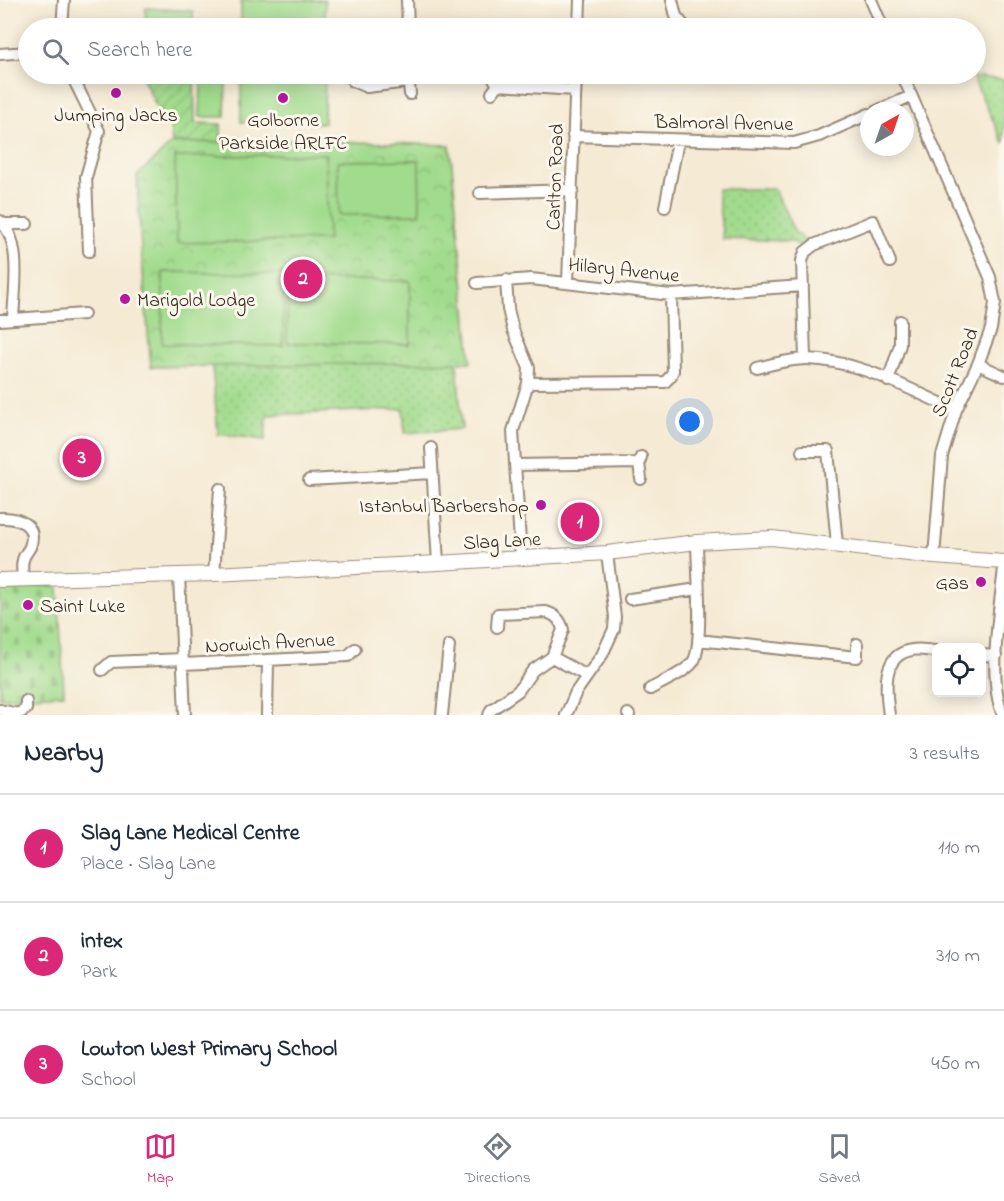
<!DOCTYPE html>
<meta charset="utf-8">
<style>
body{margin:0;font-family:"Indie Flower",sans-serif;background:#f2f2f3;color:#1f2937}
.controls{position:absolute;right:18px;bottom:18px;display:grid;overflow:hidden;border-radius:9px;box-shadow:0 3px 15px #0003}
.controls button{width:54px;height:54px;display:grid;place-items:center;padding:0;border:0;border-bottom:2px solid #e0e1e3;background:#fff;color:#1f2937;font:30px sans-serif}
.compass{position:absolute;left:860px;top:102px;width:54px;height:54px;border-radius:50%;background:#fff;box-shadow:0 3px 15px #0003;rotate:40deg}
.you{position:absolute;left:690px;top:422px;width:21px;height:21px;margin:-15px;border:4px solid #fff;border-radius:50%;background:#1a73e8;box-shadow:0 0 0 9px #1a73e833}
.badge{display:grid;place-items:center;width:39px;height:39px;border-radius:50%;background:#db2777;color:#fff;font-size:20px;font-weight:700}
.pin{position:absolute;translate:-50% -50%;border:3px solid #fff;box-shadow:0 2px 6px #0006}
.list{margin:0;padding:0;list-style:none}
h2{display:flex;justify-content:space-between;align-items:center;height:78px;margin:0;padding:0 24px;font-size:26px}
h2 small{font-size:20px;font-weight:400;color:#747a83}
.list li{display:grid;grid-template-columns:39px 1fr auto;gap:18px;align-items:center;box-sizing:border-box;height:108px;padding:0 24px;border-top:2px solid #e0e1e3}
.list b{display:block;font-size:22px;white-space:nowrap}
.list p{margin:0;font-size:20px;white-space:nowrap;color:#747a83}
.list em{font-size:20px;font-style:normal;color:#747a83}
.icon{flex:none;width:33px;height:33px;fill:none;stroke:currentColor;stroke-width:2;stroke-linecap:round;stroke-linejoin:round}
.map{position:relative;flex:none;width:1004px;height:715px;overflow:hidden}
.search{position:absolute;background:#fff;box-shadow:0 3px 15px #0003;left:18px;right:18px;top:18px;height:66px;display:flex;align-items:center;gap:15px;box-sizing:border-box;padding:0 21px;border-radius:33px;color:#747a83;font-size:22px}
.sheet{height:402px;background:#fff}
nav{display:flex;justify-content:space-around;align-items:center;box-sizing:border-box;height:84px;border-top:2px solid #e0e1e3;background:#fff;font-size:16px;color:#747a83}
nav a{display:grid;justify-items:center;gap:3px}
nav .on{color:#db2777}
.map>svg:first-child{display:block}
.grass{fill:url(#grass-dots);stroke:#6e8256;stroke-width:1.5}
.cemetery{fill:url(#cemetery-stones);stroke:#6e8256;stroke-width:1.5}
.park{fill:url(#park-crowns);stroke:#6e8256;stroke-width:1.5}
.garden{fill:url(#garden-furrows);stroke:#6e8256;stroke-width:1.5}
.pitch{fill:#a1db8d;stroke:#6e8256;stroke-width:1.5}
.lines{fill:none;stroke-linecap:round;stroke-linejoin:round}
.minor-casing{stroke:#988a79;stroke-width:14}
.tertiary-casing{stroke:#988a79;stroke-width:16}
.minor{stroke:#fff;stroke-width:10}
.tertiary{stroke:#fff;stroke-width:14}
.poi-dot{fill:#b5179e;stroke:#fbf7ec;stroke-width:2}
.labels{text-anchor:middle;stroke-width:6;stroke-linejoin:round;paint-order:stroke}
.poi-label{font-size:20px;fill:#3b2a1e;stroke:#fbf7ec}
.street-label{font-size:20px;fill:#3b2a1e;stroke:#fbf7ec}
</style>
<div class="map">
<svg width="1004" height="715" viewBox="0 0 1004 715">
<defs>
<pattern id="grass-dots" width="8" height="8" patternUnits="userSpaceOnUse" patternTransform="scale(1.5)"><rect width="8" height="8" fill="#a1db8d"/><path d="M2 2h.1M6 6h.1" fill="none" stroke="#8cbc79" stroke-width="1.8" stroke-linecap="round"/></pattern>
<pattern id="cemetery-stones" width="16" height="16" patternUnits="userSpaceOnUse" patternTransform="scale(1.5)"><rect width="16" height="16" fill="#a1db8d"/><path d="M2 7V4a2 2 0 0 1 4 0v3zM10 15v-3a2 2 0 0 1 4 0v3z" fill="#8cbc79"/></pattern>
<pattern id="park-crowns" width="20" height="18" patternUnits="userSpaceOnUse" patternTransform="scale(1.5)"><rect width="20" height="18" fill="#a1db8d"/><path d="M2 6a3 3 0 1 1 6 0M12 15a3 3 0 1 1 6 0" fill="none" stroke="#8cbc79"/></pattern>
<pattern id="garden-furrows" width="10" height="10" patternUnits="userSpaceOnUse" patternTransform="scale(1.5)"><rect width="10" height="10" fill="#a1db8d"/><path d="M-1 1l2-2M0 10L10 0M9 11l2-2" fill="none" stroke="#8cbc79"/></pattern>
</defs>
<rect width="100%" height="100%" fill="#fbf7ec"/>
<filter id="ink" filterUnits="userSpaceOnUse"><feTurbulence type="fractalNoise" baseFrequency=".0167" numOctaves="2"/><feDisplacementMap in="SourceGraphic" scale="12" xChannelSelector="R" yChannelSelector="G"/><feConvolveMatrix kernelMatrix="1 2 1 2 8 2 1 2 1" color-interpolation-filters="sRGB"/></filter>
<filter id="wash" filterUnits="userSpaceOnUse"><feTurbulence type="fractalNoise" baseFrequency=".008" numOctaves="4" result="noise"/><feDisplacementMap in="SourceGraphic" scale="24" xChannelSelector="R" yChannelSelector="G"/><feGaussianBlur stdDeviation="1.35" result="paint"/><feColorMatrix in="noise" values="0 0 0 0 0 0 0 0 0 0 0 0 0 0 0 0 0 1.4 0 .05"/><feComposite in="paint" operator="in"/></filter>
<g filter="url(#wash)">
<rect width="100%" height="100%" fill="#f5ead4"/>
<path class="grass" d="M 980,77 L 1004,80 L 1004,144 L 973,78 Z
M 717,189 L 775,189 L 794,231 L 808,244 L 804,247 L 790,241 L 723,239 Z
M 457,362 L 462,429 L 405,433 L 403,409 L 267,415 L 265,440 L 218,434 L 212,365 Z"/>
<path class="cemetery" d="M 0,584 L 58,586 L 64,694 L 0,698 Z"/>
<path class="park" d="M 293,140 L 450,145 L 471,362 L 151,367 L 141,249 L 137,176 L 172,143 Z"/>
<path class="garden" d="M 141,74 L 194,74 L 195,123 L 221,124 L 221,142 L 172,143 L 170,125 L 165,125 Z"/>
<path class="pitch" d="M 241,0 L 325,0 L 325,28 L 241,28 Z
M 146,8 L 193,11 L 193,28 L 145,28 Z
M 241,74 L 325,74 L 324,123 L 241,122 Z
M 201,80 L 226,81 L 225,117 L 200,117 Z
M 326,154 L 328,240 L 177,243 L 175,157 Z
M 419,160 L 420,214 L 339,215 L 338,161 Z
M 163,272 L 284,274 L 283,346 L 162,344 Z
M 288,279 L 410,281 L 410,344 L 287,343 Z"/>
</g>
<g filter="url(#ink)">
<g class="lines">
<g class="minor-casing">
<path id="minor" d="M 407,0 L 408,28
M 672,0 L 676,16 L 686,28
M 871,0 L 883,28
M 62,28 L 64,0
M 579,28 L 580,0
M 0,54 L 28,52
M 71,74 L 99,131 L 86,177 L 89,251
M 408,74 L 410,94
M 491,74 L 498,85 L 492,93
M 902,74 L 990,277 L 995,303 L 991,329 L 978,364 L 956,410 L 942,456 L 934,557
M 353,81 L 367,87 L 408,82
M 498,85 L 575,90
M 877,111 L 911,96
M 573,136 L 794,143 L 819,136 L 869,114
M 480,193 L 573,190
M 665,207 L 678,141
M 0,221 C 23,241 14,292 13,319
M 3,224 L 27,224
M 506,280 L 508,309 L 513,330 L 529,368 L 528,383 L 513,431 L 521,558
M 568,282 L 576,74
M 477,283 L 531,279 L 671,295 L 803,286
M 0,320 L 84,314
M 805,359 L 802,261 L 805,252 L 814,245 L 873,221 L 890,262
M 978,364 L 1004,376
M 757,368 C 773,364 790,359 807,359 C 859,360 908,389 956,410
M 888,381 L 900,345 L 900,321
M 528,383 L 665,382 L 670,377 L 673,371 L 671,295
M 431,448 L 438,563
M 802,451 L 828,451 L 837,544
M 515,465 L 639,463
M 641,479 L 639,463 L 641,457
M 309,480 L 432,473
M 0,518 C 19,517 38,525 30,547 C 28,551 24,555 23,560 C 21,566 23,573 23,579
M 214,574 L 220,489
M 179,575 L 185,715
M 630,599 L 698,589
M 497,627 L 498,614 L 546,612 C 556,615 561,620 563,630 L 552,657
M 698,640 L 857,657 L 857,644
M 982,655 L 996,656
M 183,664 L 348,656 L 355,649
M 102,670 L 111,662 L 183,659
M 650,689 C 661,683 686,672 693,662 C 704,647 697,565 697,542
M 0,710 L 18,714 L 26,709 L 26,701
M 628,714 L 629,715
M 267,715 L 268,661
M 442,715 L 449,646
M 489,715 L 491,710 L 518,691 L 533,670 L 552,657 L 587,676
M 566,715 L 576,692 L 602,655 L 614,629 L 615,617 L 607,553
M 889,715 C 886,692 880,655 912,650 C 920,648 929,651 936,651
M 1003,715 C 987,679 1000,608 1004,568"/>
</g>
<g class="tertiary-casing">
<path id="tertiary" d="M 0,580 L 214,574 L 438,563 L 607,553 L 697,542 L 772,538 L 934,557 L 1004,562"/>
</g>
<use href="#minor" class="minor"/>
<use href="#tertiary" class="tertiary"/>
</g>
</g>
<g class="poi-dot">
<circle cx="116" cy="93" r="6"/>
<circle cx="283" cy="98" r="6"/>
<circle cx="125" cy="299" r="6"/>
<circle cx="541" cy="505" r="6"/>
<circle cx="981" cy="582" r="6"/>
<circle cx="28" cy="605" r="6"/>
</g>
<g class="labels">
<g class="poi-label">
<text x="116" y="121">Jumping Jacks</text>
<text x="283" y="126">Golborne<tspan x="283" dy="23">Parkside ARLFC</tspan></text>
<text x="137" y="306" text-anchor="start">Marigold Lodge</text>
<text x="529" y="512" text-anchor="end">Istanbul Barbershop</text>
<text x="969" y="589" text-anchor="end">Gas</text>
<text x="40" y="612" text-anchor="start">Saint Luke</text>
</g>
<g class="street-label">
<text transform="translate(724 122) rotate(1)" y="7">Balmoral Avenue</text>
<text transform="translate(554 177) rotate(-88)" y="7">Carlton Road</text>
<text transform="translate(624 269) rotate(6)" y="7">Hilary Avenue</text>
<text transform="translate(954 372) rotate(-68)" y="7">Scott Road</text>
<text transform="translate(502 540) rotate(-3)" y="7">Slag Lane</text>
<text transform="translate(270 642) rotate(-3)" y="7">Norwich Avenue</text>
</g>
</g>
</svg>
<div class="controls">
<button><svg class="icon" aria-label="locate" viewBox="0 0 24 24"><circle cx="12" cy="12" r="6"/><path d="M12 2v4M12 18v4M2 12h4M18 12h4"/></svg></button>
</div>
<svg class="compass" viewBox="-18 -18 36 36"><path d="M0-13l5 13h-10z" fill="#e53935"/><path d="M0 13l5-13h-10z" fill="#747a83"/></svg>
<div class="you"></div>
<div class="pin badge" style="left:580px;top:522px">1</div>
<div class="pin badge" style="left:303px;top:279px">2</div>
<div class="pin badge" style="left:82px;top:458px">3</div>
<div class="search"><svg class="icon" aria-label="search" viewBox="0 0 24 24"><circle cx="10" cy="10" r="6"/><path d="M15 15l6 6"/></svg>Search here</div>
</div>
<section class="sheet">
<h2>Nearby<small>3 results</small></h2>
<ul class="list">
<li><span class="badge">1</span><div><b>Slag Lane Medical Centre</b><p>Place · Slag Lane</p></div><em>110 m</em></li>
<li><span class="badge">2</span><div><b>intex</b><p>Park</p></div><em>310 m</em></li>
<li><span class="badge">3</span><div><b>Lowton West Primary School</b><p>School</p></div><em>450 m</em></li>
</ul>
</section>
<nav>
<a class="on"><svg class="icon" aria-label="map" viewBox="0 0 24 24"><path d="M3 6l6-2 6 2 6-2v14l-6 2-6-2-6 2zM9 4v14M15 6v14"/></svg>Map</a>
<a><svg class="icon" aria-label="directions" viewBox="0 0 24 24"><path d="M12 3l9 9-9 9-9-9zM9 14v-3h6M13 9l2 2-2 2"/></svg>Directions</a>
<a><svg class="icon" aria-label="saved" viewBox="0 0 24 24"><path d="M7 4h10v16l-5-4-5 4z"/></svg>Saved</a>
</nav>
